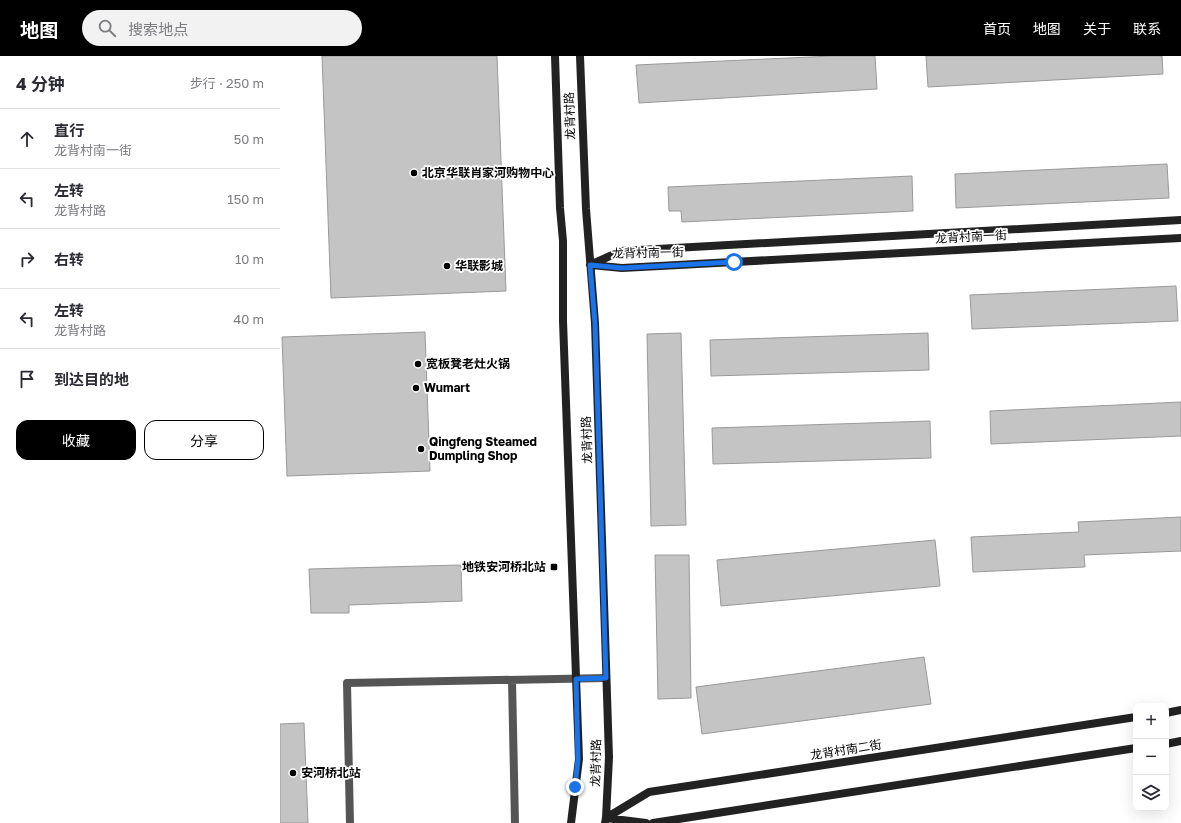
<!DOCTYPE html>
<html lang="zh">
<meta charset="utf-8">
<style>
body{margin:0;font-family:"Golos Text","Noto Sans SC",sans-serif;background:#f2f2f3;color:#2b2b33}
.controls{position:absolute;right:12px;bottom:12px;display:grid;overflow:hidden;border-radius:8px;box-shadow:0 4px 16px #0002}
.controls button{width:36px;height:36px;display:grid;place-items:center;padding:0;border:0;border-bottom:1px solid #e1e1e2;background:#fff;color:#2b2b33;font:20px sans-serif}
.stop{position:absolute;width:12px;height:12px;margin:-9px;border:3px solid #1a73e8;border-radius:50%;background:#fff}
.stop.end{background:#1a73e8;border-color:#fff;box-shadow:0 1px 4px #0008}
.list{margin:0;padding:0;list-style:none}
h2{display:flex;justify-content:space-between;align-items:center;height:52px;margin:0;padding:0 16px;font-size:17px}
h2 small{font-size:13px;font-weight:400;color:#7c7c81}
.list li{display:grid;grid-template-columns:26px 1fr auto;gap:12px;align-items:center;box-sizing:border-box;height:60px;padding:0 16px;border-top:1px solid #e1e1e2}
.list b{display:block;font-size:15px;white-space:nowrap}
.list p{margin:0;font-size:13px;white-space:nowrap;color:#7c7c81}
.list em{font-size:13px;font-style:normal;color:#7c7c81}
.actions{display:flex;gap:8px;padding:12px 16px}
.actions a{flex:1;padding:9px 0;border:1px solid #000;border-radius:12px;text-align:center;font-size:14px;color:#000}
.actions .main{background:#000;color:#fff}
.icon{flex:none;width:22px;height:22px;fill:none;stroke:currentColor;stroke-width:2;stroke-linecap:round;stroke-linejoin:round}
.map{position:relative;flex:none;width:901px;height:767px;overflow:hidden}
header{display:flex;align-items:center;gap:24px;box-sizing:border-box;height:56px;padding:0 20px;background:#000;color:#fff}
header strong{font-size:19px}
nav{display:flex;gap:22px;margin-inline-start:auto;font-size:14px}
.search{width:280px;height:36px;background:#f2f2f3;display:flex;align-items:center;gap:10px;box-sizing:border-box;padding:0 14px;border-radius:22px;color:#7c7c81;font-size:15px}
main{display:flex}
aside{flex:1;background:#fff}
.map>svg:first-child{display:block}
.building{fill:#c4c4c4;stroke:#999}
.lines{fill:none;stroke-linecap:round;stroke-linejoin:round}
.lane{stroke:#555;stroke-width:8}
.secondary{stroke:#222;stroke-width:8}
.route{stroke:#1a73e8;stroke-width:5}
.poi-dot{fill:#000;stroke:#fff;stroke-width:1.5}
.labels{text-anchor:middle;stroke-width:3.5;stroke-linejoin:round;paint-order:stroke}
.street-label{font-size:12px;fill:#000;stroke:#fff}
.poi-label{font-size:12px;font-weight:bold;fill:#000;stroke:#fff;text-anchor:start}
</style>
<header>
<strong>地图</strong>
<div class="search"><svg class="icon" aria-label="search" viewBox="0 0 24 24"><circle cx="10" cy="10" r="6"/><path d="M15 15l6 6"/></svg>搜索地点</div>
<nav><a>首页</a><a>地图</a><a>关于</a><a>联系</a></nav>
</header>
<main>
<aside>
<h2>4 分钟<small>步行 · 250 m</small></h2>
<ul class="list">
<li><svg class="icon" aria-label="ahead" viewBox="0 0 24 24"><path d="M12 20V5M6 11l6-6 6 6"/></svg><div><b>直行</b><p>龙背村南一街</p></div><em>50 m</em></li>
<li><svg class="icon" aria-label="left" viewBox="0 0 24 24"><path d="M17 20v-9H6M10 6l-5 5 5 5"/></svg><div><b>左转</b><p>龙背村路</p></div><em>150 m</em></li>
<li><svg class="icon" aria-label="right" viewBox="0 0 24 24"><path d="M7 20v-9h11M14 6l5 5-5 5"/></svg><div><b>右转</b></div><em>10 m</em></li>
<li><svg class="icon" aria-label="left" viewBox="0 0 24 24"><path d="M17 20v-9H6M10 6l-5 5 5 5"/></svg><div><b>左转</b><p>龙背村路</p></div><em>40 m</em></li>
<li><svg class="icon" aria-label="arrive" viewBox="0 0 24 24"><path d="M6 21V4h12l-3 4 3 4H6"/></svg><div><b>到达目的地</b></div></li>
</ul>
<div class="actions"><a class="main">收藏</a><a>分享</a></div>
</aside>
<div class="map">
<svg width="901" height="767" viewBox="0 0 901 767">
<rect width="100%" height="100%" fill="#fff"/>
<path class="building" d="M 42,0 L 217,0 L 226,235 L 51,242 Z
M 552,0 L 595,0 L 597,33 L 359,47 L 356,9 Z
M 646,0 L 882,0 L 883,18 L 648,31 Z
M 887,108 L 889,142 L 676,152 L 675,118 Z
M 632,120 L 633,155 L 402,166 L 401,155 L 389,155 L 388,131 Z
M 896,230 L 898,265 L 692,273 L 690,239 Z
M 145,276 L 150,415 L 7,420 L 2,281 Z
M 401,277 L 406,469 L 371,470 L 367,278 Z
M 648,277 L 649,314 L 431,320 L 430,284 Z
M 901,346 L 901,380 L 711,388 L 710,355 Z
M 650,365 L 651,402 L 433,408 L 432,372 Z
M 901,461 L 901,495 L 804,499 L 805,511 L 693,516 L 691,481 L 799,476 L 798,466 Z
M 655,484 L 660,530 L 441,550 L 437,504 Z
M 375,499 L 409,499 L 411,642 L 378,643 Z
M 181,509 L 182,545 L 69,549 L 69,557 L 31,557 L 29,513 Z
M 644,601 L 651,648 L 422,678 L 416,631 Z
M 24,667 L 28,767 L 0,767 L 0,668 Z"/>
<g class="lines">
<path class="lane" d="M 232,624 L 235,767
M 70,767 L 67,627 L 326,622"/>
<path class="secondary" d="M 275,0 L 280,152 L 283,185 L 283,265 L 299,703 L 291,767
M 300,0 L 306,153 L 315,267 L 329,701 L 326,762 L 325,767
M 310,209 L 341,195 L 901,164
M 311,209 L 342,212 L 901,182
M 886,657 L 901,654
M 886,688 L 901,685
M 326,762 L 369,736 L 856,661
M 326,762 L 366,767
M 373,767 L 856,692"/>
</g>
<g class="lines">
<path class="route" d="M 295,731 L 298,703 L 296,623 L 326,622 L 315,267 L 310,209 L 342,212 L 454,206"/>
</g>
<g class="poi-dot">
<circle cx="134" cy="117" r="4"/>
<circle cx="167" cy="210" r="4"/>
<circle cx="138" cy="308" r="4"/>
<circle cx="136" cy="332" r="4"/>
<circle cx="141" cy="393" r="4"/>
<rect x="270" y="507" width="8" height="8" rx="2"/>
<circle cx="13" cy="717" r="4"/>
</g>
<g class="labels">
<g class="street-label">
<text transform="translate(290 60) rotate(-92)" y="4">龙背村路</text>
<text transform="translate(691 181) rotate(-3)" y="4">龙背村南一街</text>
<text transform="translate(368 197) rotate(-1)" y="4">龙背村南一街</text>
<text transform="translate(307 384) rotate(-92)" y="4">龙背村路</text>
<text transform="translate(566 694) rotate(-9)" y="4">龙背村南二街</text>
<text transform="translate(316 707) rotate(-89)" y="4">龙背村路</text>
</g>
<g class="poi-label">
<text x="142" y="121">北京华联肖家河购物中心</text>
<text x="175" y="214">华联影城</text>
<text x="146" y="312">宽板凳老灶火锅</text>
<text x="144" y="336">Wumart</text>
<text x="149" y="390">Qingfeng Steamed<tspan x="149" dy="14">Dumpling Shop</tspan></text>
<text x="266" y="515" text-anchor="end">地铁安河桥北站</text>
<text x="21" y="721">安河桥北站</text>
</g>
</g>
</svg>
<div class="controls">
<button>+</button>
<button>−</button>
<button><svg class="icon" aria-label="layers" viewBox="0 0 24 24"><path d="M12 4l9 5-9 5-9-5zM3 14l9 5 9-5"/></svg></button>
</div>
<div class="stop" style="left:454px;top:206px"></div>
<div class="stop end" style="left:295px;top:731px"></div>
</div>
</main>
